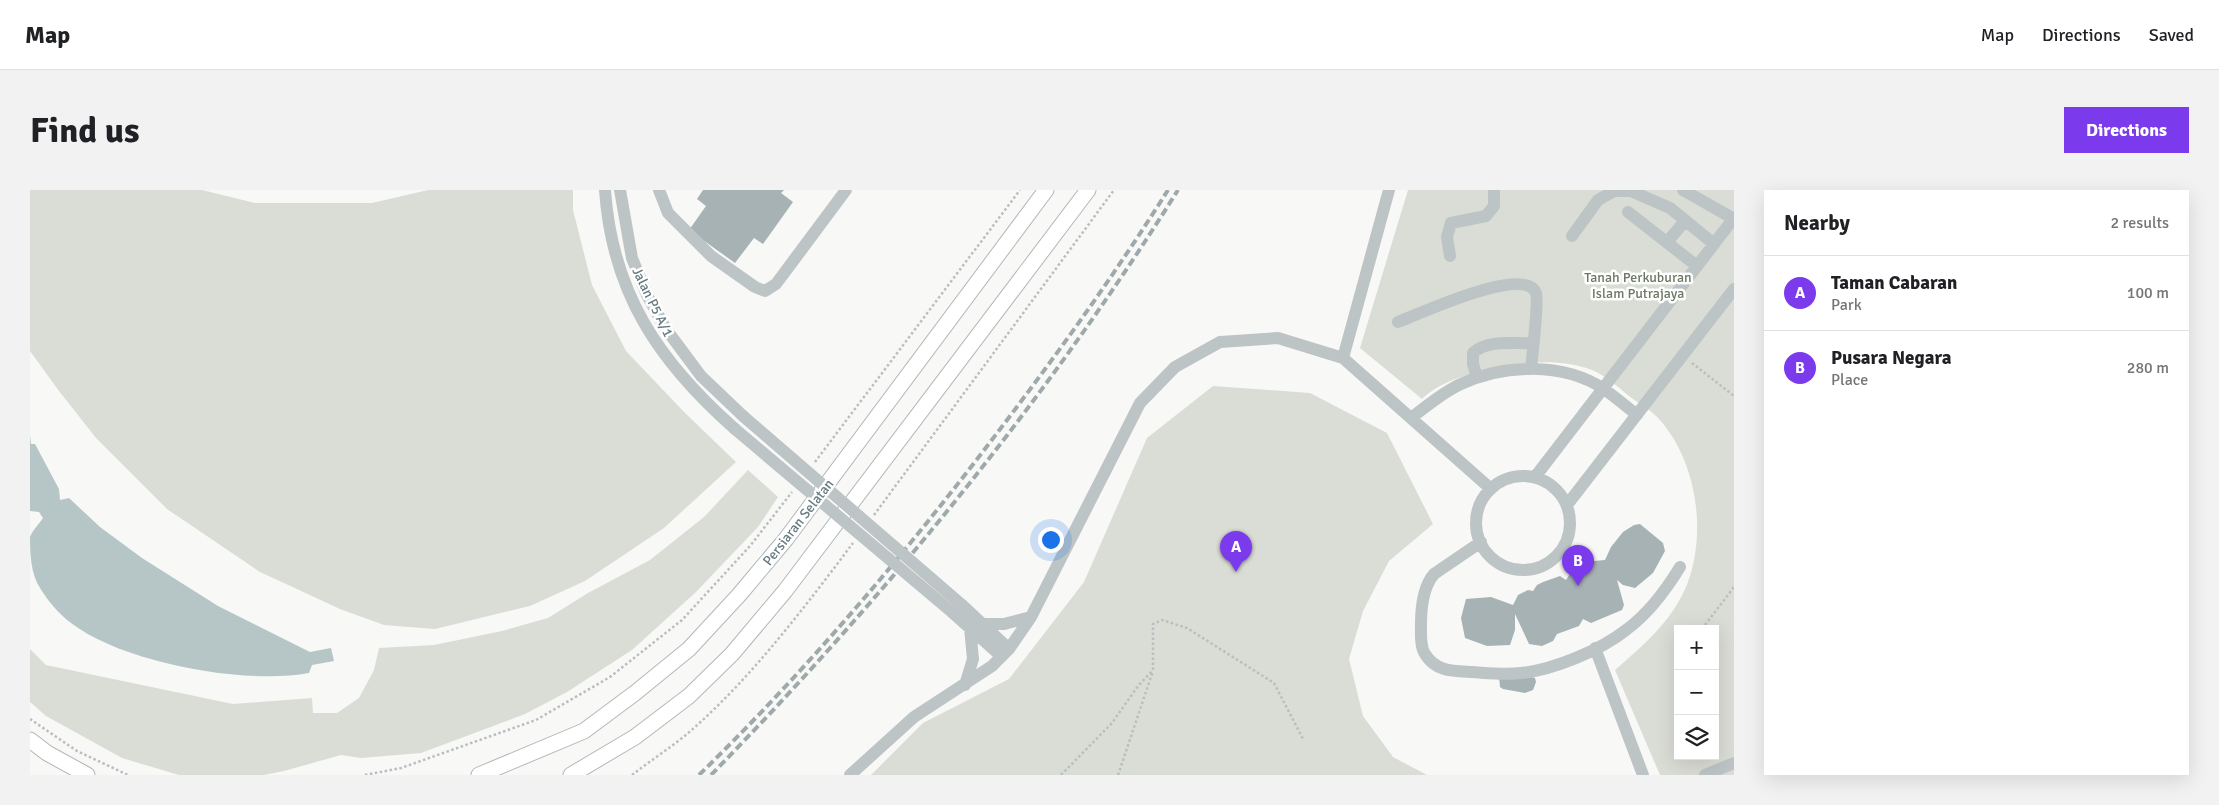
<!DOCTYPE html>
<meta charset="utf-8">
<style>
body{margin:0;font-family:Signika,sans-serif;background:#f2f2f2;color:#202124}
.controls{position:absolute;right:15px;bottom:15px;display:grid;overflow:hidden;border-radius:0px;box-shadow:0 5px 20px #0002}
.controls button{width:45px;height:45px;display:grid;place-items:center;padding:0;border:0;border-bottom:1px solid #e0e0e0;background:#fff;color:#202124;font:25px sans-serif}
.you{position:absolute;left:1020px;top:349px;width:18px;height:18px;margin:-12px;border:4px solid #fff;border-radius:50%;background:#1a73e8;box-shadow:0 0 0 8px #1a73e833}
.badge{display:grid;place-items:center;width:32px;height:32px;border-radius:50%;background:#7c3aed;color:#fff;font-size:16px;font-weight:700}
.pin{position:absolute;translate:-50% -41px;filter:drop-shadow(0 1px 2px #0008)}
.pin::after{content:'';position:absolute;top:26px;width:18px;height:15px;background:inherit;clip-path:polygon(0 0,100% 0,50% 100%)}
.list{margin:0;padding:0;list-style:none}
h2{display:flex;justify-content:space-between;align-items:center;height:65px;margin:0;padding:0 20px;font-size:21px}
h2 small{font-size:16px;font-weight:400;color:#757577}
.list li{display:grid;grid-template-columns:32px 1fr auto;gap:15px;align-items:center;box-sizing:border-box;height:75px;padding:0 20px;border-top:1px solid #e0e0e0}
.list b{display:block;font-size:19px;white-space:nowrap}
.list p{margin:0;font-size:16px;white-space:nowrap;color:#757577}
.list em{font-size:16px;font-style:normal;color:#757577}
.icon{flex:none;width:28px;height:28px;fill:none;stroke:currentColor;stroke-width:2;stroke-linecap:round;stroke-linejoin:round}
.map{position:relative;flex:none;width:1704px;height:585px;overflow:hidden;border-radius:0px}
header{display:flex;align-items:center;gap:30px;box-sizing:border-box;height:70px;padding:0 25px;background:#fff;border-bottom:1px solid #e0e0e0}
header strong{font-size:24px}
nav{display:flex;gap:28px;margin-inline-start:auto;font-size:18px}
.intro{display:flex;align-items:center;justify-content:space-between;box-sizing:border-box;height:120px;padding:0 30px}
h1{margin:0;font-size:35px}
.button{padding:12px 22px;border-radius:0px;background:#7c3aed;color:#fff;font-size:18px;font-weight:700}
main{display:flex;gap:30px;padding:0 30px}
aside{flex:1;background:#fff;border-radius:0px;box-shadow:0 5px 20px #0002}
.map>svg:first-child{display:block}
.green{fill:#daddd5;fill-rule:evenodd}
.water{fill:#b6c6c7}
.building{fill:#a7b2b5}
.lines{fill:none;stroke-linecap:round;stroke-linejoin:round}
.major-casing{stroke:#b1b8ba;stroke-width:17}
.path{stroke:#babec0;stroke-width:2.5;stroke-dasharray:2.5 2.5;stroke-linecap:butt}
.minor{stroke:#bdc4c6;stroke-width:12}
.major{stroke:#fff;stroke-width:15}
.rail{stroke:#9fa9ac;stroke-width:4;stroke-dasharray:8 4;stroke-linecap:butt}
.minor-bridge{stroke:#bdc4c6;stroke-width:12}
.labels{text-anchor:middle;stroke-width:5;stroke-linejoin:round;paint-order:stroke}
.park-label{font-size:14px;fill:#6b7863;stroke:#fff}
.street-label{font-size:14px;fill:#657a80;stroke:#fff}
</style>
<header>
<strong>Map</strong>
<nav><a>Map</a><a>Directions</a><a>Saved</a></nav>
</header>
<div class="intro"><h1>Find us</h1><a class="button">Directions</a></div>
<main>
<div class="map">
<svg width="1704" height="585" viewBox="0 0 1704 585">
<rect width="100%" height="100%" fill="#f8f8f6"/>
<path class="green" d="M 0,0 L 172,0 L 225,13 L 342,13 L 398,0 L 543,0 L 543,20 L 562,95 L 596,161 L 655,223 L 706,272 L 634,338 L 555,391 L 500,416 L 405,439 L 354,435 L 310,419 L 230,382 L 137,319 L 66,248 L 29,201 L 0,161 Z
M 1378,0 L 1704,0 L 1704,585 L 1630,585 L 1585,480 C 1616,453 1647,427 1660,386 C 1676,335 1665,269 1629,229 C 1621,220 1608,213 1599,206 C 1588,197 1575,185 1562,180 C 1530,168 1493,172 1461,179 C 1436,185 1411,191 1392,209 L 1330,158 ZM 1648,439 L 1685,439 L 1685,566 L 1648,566 Z
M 1183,196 L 1280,203 L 1357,243 L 1403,334 L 1359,371 L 1333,421 L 1319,469 L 1333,526 L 1363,567 L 1397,585 L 841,585 L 893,533 L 979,489 L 1054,392 L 1117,248 Z
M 718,280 L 748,307 L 728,337 L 666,402 L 602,460 L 537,502 L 495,524 L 391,563 L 331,568 L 311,565 L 254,581 L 234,585 L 149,585 L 92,568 L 16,526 L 0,512 L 0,459 L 16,475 L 203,514 L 282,508 L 283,523 L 307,523 L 329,508 L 344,480 L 349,458 L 404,455 L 472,441 L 518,428 L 558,403 L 620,370 L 674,327 Z"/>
<path class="water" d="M 0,245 L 1,254 L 5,254 L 29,299 L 30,310 L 39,308 L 70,337 L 112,368 L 188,416 L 280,462 L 301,458 L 304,471 L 282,475 L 279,483 C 215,495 93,473 41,433 C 29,424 18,411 10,398 C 1,384 0,365 0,347 C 2,341 9,334 13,328 L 9,322 L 0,321 Z"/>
<path class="building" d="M 673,0 L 754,0 L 751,3 L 763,12 L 733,54 L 724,48 L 705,73 L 659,40 L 676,16 L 667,9 Z
M 1610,334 L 1633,353 L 1635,361 L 1623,383 L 1605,398 L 1593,395 L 1587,390 L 1594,415 L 1592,420 L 1561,433 L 1553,429 L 1549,436 L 1527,444 L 1523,451 L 1512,456 L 1499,454 L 1485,424 L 1485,440 L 1480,455 L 1457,456 L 1435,448 L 1431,428 L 1436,409 L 1461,407 L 1483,415 L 1488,405 L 1498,400 L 1503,401 L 1507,395 L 1513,392 L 1530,386 L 1536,390 L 1541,382 L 1564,371 L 1575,370 L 1581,357 L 1593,342 L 1604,335 Z
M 1489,483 L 1505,488 L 1506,492 L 1503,500 L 1495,503 L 1473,499 L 1470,497 L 1469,487 Z"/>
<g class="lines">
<g class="major-casing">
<path id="major" d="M 0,550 L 17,563 L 57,585
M 449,585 L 554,541 L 605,503 L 659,459 L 709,405 L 756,349 L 1016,0
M 541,585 L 605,547 L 659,506 L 702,464 L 755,401 L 1058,0"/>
</g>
<path class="path" d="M 1662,173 L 1704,206
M 785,272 L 990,0
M 844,325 L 1084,0
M 1672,439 L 1704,397
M 1647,471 L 1648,470
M 0,529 L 47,561 L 98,585
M 335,585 L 371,578 L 506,530 L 580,487 L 652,430 L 720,356 L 762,302
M 602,585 C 620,571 640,558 657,544 C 719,491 774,418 823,353
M 1031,585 L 1082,533 L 1108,496 L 1123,480 L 1123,434 L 1132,430 L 1157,438 L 1244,493 L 1273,549
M 1088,585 L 1123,481"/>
<path class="minor" d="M 575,0 C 582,103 629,172 705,239
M 590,0 L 602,68 L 617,105 L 636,139 L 671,186 L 713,226
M 629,0 L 638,23 L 681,66 L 725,97 L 735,101 L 746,94 L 816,0
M 1653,0 L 1704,29
M 1598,22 L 1667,76
M 1542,46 L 1568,10 L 1584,1 L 1601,1 L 1640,18 L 1684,54
M 1637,52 L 1655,31
M 1420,66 L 1417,47 L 1421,33 L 1456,26 L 1464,16 L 1464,0
M 1368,132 C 1389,124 1496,74 1506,103 C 1509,111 1502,166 1501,179
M 1313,168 L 1359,0
M 1447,187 L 1443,174 L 1443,163 C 1458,149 1484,154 1502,153
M 1381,228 C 1397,216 1413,202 1431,194 C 1474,174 1533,172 1574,199 C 1585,207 1596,216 1607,225
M1446 333a47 47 0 1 1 94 0a47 47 0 1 1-94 0Z
M 1505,287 L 1704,28
M 1537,315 L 1704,99
M 1451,352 L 1404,384 C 1393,397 1391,417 1391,434 C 1391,443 1390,457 1395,464 C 1406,482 1424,481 1442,482 C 1458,483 1475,485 1491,483 C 1523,480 1571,460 1596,440 C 1618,424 1636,400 1650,377
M 932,415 L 979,459
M 923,423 L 971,466
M 951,434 L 974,434 L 1001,427
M 1565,458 L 1613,585
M 935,495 L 943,469 L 940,438
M 820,585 L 884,527 L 962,476 L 979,459 L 1001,427 L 1110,213 L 1145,177 L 1190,152 L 1248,148 L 1313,168 L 1461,299
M 1675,585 L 1704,573"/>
<use href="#major" class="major"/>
<path class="rail" d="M 669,585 C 783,474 885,352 980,226 C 1036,152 1089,78 1138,0
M 681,585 C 856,406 1015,212 1148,0"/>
<path class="minor-bridge" d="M 713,226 L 932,415
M 705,239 L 923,423"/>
</g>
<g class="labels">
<g class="park-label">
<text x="1608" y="92">Tanah Perkuburan<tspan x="1608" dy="16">Islam Putrajaya</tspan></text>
</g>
<g class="street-label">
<text transform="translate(623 112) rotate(64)" y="5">Jalan P5 A/1</text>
<text transform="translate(768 332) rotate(-52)" y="5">Persiaran Selatan</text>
</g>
</g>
</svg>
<div class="controls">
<button>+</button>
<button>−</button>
<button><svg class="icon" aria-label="layers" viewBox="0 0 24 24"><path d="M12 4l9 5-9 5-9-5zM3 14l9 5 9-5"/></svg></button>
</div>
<div class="you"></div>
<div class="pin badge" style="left:1206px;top:382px">A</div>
<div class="pin badge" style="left:1548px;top:396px">B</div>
</div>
<aside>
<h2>Nearby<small>2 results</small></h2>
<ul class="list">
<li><span class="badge">A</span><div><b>Taman Cabaran</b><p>Park</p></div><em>100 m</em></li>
<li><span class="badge">B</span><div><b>Pusara Negara</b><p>Place</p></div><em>280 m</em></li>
</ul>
</aside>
</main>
